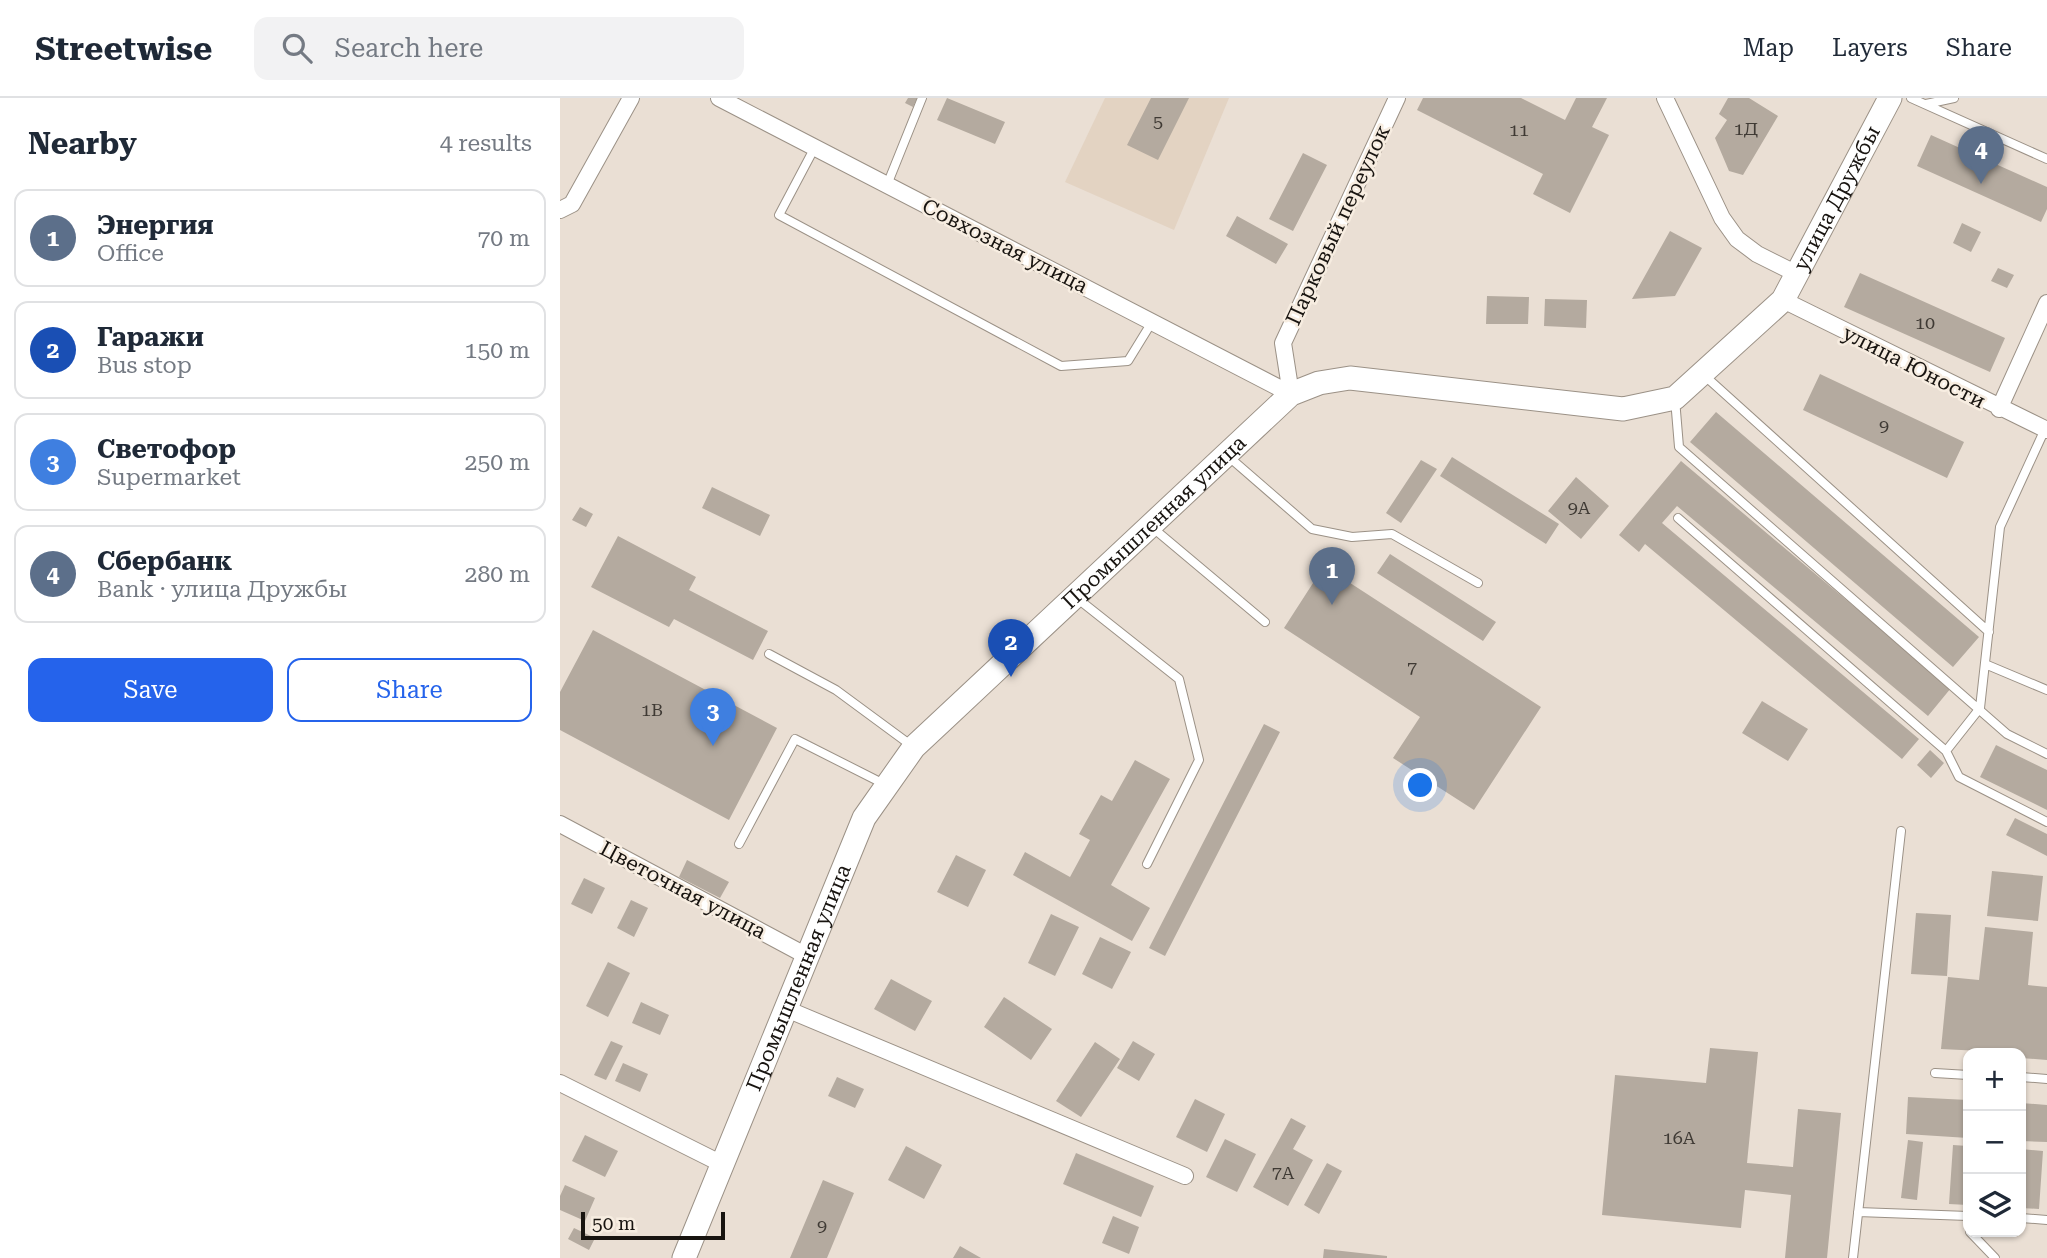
<!DOCTYPE html>
<meta charset="utf-8">
<style>
body{margin:0;font-family:"Roboto Serif",serif;background:#f2f2f3;color:#1f2937}
.controls{position:absolute;right:21px;bottom:21px;display:grid;overflow:hidden;border-radius:14px;box-shadow:0 2px 5px #0004}
.controls button{width:63px;height:63px;display:grid;place-items:center;padding:0;border:0;border-bottom:2px solid #e0e1e3;background:#fff;color:#1f2937;font:35px sans-serif}
.scale{position:absolute;left:21px;bottom:18px;width:144px;box-sizing:border-box;padding-left:7px;border:4px solid #181410;border-top:0;font-size:19px;line-height:24px;white-space:nowrap;color:#181410;-webkit-text-stroke:5px #f7ede1;paint-order:stroke}
.you{position:absolute;left:861px;top:688px;width:24px;height:24px;margin:-18px;border:5px solid #fff;border-radius:50%;background:#1a73e8;box-shadow:0 0 0 10px #1a73e833}
.badge{display:grid;place-items:center;width:46px;height:46px;border-radius:50%;background:#2563eb;color:#fff;font-size:23px;font-weight:700}
.pin{position:absolute;translate:-50% -58px;filter:drop-shadow(0 2px 4px #0008)}
.pin::after{content:'';position:absolute;top:37px;width:24px;height:21px;background:inherit;clip-path:polygon(0 0,100% 0,50% 100%)}
.list{margin:0;padding:0;list-style:none}
h2{display:flex;justify-content:space-between;align-items:center;height:91px;margin:0;padding:0 28px;font-size:30px}
h2 small{font-size:23px;font-weight:400;color:#747a83}
.list li{display:grid;grid-template-columns:46px 1fr auto;gap:21px;align-items:center;box-sizing:border-box;height:98px;margin:0 14px 14px;padding:0 14px;border:2px solid #e0e1e3;border-radius:14px}
.list b{display:block;font-size:26px;white-space:nowrap}
.list p{margin:0;font-size:23px;white-space:nowrap;color:#747a83}
.list em{font-size:23px;font-style:normal;color:#747a83}
.actions{display:flex;gap:14px;padding:21px 28px}
.actions a{flex:1;padding:16px 0;border:2px solid #2563eb;border-radius:14px;text-align:center;font-size:24px;color:#2563eb}
.actions .main{background:#2563eb;color:#fff}
.icon{flex:none;width:38px;height:38px;fill:none;stroke:currentColor;stroke-width:2;stroke-linecap:round;stroke-linejoin:round}
.map{position:relative;flex:none;width:1487px;height:1160px;overflow:hidden}
header{display:flex;align-items:center;gap:42px;box-sizing:border-box;height:98px;padding:0 35px;background:#fff;border-bottom:2px solid #e0e1e3}
header strong{font-size:33px}
nav{display:flex;gap:38px;margin-inline-start:auto;font-size:24px}
.search{width:490px;height:63px;background:#f2f2f3;display:flex;align-items:center;gap:18px;box-sizing:border-box;padding:0 24px;border-radius:14px;color:#747a83;font-size:26px}
main{display:flex}
aside{flex:1;background:#fff}
.map>svg:first-child{display:block}
.built{fill:#e3d3c2}
.building{fill:#b4aa9f}
.lines{fill:none;stroke-linecap:round;stroke-linejoin:round}
.lane-casing{stroke:#9b9186;stroke-width:10}
.street-casing{stroke:#9b9186;stroke-width:18}
.secondary-casing{stroke:#9b9186;stroke-width:25}
.lane{stroke:#fff;stroke-width:8}
.street{stroke:#fff;stroke-width:16}
.secondary{stroke:#fff;stroke-width:23}
.labels{text-anchor:middle;stroke-width:5;stroke-linejoin:round;paint-order:stroke}
.number-label{font-size:18px;fill:#3f3a34}
.street-label{font-size:21px;fill:#181410;stroke:#f7ede1}
</style>
<header>
<strong>Streetwise</strong>
<div class="search"><svg class="icon" aria-label="search" viewBox="0 0 24 24"><circle cx="10" cy="10" r="6"/><path d="M15 15l6 6"/></svg>Search here</div>
<nav><a>Map</a><a>Layers</a><a>Share</a></nav>
</header>
<main>
<aside>
<h2>Nearby<small>4 results</small></h2>
<ul class="list">
<li><span class="badge" style="background:#5c6f8a">1</span><div><b>Энергия</b><p>Office</p></div><em>70 m</em></li>
<li><span class="badge" style="background:#1a4fb4">2</span><div><b>Гаражи</b><p>Bus stop</p></div><em>150 m</em></li>
<li><span class="badge" style="background:#3f7fe0">3</span><div><b>Светофор</b><p>Supermarket</p></div><em>250 m</em></li>
<li><span class="badge" style="background:#5c6f8a">4</span><div><b>Сбербанк</b><p>Bank · улица Дружбы</p></div><em>280 m</em></li>
</ul>
<div class="actions"><a class="main">Save</a><a>Share</a></div>
</aside>
<div class="map">
<svg width="1487" height="1160" viewBox="0 0 1487 1160">
<rect width="100%" height="100%" fill="#eadfd4"/>
<path class="built" d="M 545,0 L 669,0 L 614,132 L 505,84 Z"/>
<path class="building" d="M 348,0 L 357,0 L 353,9 L 345,5 Z
M 387,0 L 445,24 L 435,46 L 377,22 Z
M 591,0 L 629,0 L 598,62 L 567,47 Z
M 863,0 L 961,0 L 1005,22 L 1016,0 L 1047,0 L 1032,29 L 1049,37 L 1010,115 L 973,96 L 983,76 L 857,12 Z
M 1168,0 L 1189,0 L 1218,18 L 1183,77 L 1169,73 L 1155,40 L 1167,22 L 1159,16 Z
M 1371,37 L 1487,89 L 1487,111 L 1481,124 L 1357,68 Z
M 743,55 L 767,67 L 733,133 L 709,121 Z
M 677,118 L 728,146 L 716,166 L 666,138 Z
M 1402,125 L 1421,134 L 1411,154 L 1393,145 Z
M 1110,133 L 1142,150 L 1115,198 L 1072,201 Z
M 1438,170 L 1454,177 L 1447,190 L 1431,183 Z
M 1300,175 L 1445,240 L 1430,274 L 1284,209 Z
M 927,198 L 969,199 L 968,226 L 926,226 Z
M 985,201 L 1027,202 L 1026,230 L 984,228 Z
M 1260,276 L 1404,344 L 1387,380 L 1243,312 Z
M 1156,314 L 1419,539 L 1393,569 L 1130,344 Z
M 892,359 L 999,426 L 986,446 L 880,378 Z
M 861,362 L 877,371 L 841,425 L 826,415 Z
M 1121,363 L 1391,590 L 1368,618 L 1117,408 L 1102,425 L 1359,641 L 1342,661 L 1085,446 L 1079,454 L 1059,437 Z
M 1016,379 L 1049,408 L 1021,441 L 988,413 Z
M 152,389 L 210,417 L 200,438 L 142,410 Z
M 20,409 L 33,416 L 26,429 L 12,422 Z
M 58,438 L 136,479 L 129,492 L 208,533 L 193,562 L 114,521 L 109,529 L 31,489 Z
M 830,456 L 936,524 L 923,543 L 817,475 Z
M 764,468 L 981,609 L 914,712 L 833,660 L 860,619 L 724,530 Z
M 33,532 L 217,630 L 169,722 L 0,632 L 0,594 Z
M 1202,603 L 1248,631 L 1228,663 L 1182,635 Z
M 704,626 L 720,634 L 605,858 L 589,850 Z
M 1436,647 L 1487,672 L 1487,712 L 1420,679 Z
M 1370,652 L 1384,665 L 1371,680 L 1357,667 Z
M 575,662 L 610,681 L 551,787 L 590,810 L 572,843 L 453,777 L 465,754 L 510,779 L 530,742 L 519,736 L 541,697 L 552,703 Z
M 1455,720 L 1487,736 L 1487,758 L 1446,737 Z
M 396,757 L 426,772 L 408,809 L 377,794 Z
M 127,762 L 169,784 L 160,800 L 119,779 Z
M 1432,773 L 1483,778 L 1478,823 L 1427,818 Z
M 24,780 L 45,790 L 32,816 L 11,806 Z
M 71,802 L 88,810 L 74,839 L 57,830 Z
M 1356,815 L 1391,817 L 1387,878 L 1351,876 Z
M 491,816 L 519,829 L 495,878 L 468,865 Z
M 1425,829 L 1473,834 L 1468,887 L 1487,889 L 1487,962 L 1461,960 L 1461,955 L 1381,951 L 1388,879 L 1419,882 Z
M 540,839 L 571,854 L 552,891 L 522,876 Z
M 48,864 L 70,875 L 48,919 L 26,908 Z
M 331,881 L 372,903 L 355,933 L 314,911 Z
M 444,899 L 492,931 L 471,962 L 424,929 Z
M 81,904 L 109,917 L 100,937 L 72,925 Z
M 51,943 L 63,948 L 46,982 L 34,977 Z
M 573,943 L 595,956 L 579,983 L 557,970 Z
M 535,944 L 560,961 L 521,1019 L 496,1003 Z
M 1150,950 L 1198,954 L 1187,1065 L 1233,1069 L 1238,1011 L 1281,1015 L 1267,1160 L 1225,1160 L 1231,1097 L 1185,1092 L 1181,1130 L 1042,1117 L 1055,977 L 1146,985 Z
M 63,965 L 88,976 L 80,994 L 55,983 Z
M 277,979 L 304,991 L 295,1010 L 268,998 Z
M 1348,999 L 1408,1002 L 1408,1040 L 1346,1036 Z
M 635,1001 L 665,1016 L 647,1054 L 616,1039 Z
M 1461,1005 L 1487,1007 L 1487,1044 L 1461,1043 Z
M 731,1020 L 746,1028 L 733,1051 L 753,1062 L 728,1108 L 693,1089 Z
M 25,1037 L 58,1053 L 45,1079 L 12,1063 Z
M 665,1041 L 696,1056 L 677,1094 L 646,1079 Z
M 1348,1042 L 1363,1044 L 1357,1102 L 1341,1100 Z
M 1393,1047 L 1408,1048 L 1408,1107 L 1389,1106 Z
M 346,1048 L 382,1067 L 364,1101 L 328,1082 Z
M 1461,1051 L 1483,1053 L 1479,1111 L 1461,1110 Z
M 516,1055 L 594,1088 L 581,1119 L 503,1086 Z
M 767,1065 L 782,1073 L 759,1116 L 744,1107 Z
M 263,1082 L 294,1095 L 267,1160 L 230,1160 Z
M 5,1087 L 35,1100 L 25,1123 L 0,1112 L 0,1098 Z
M 553,1118 L 579,1129 L 569,1156 L 542,1145 Z
M 14,1130 L 35,1140 L 29,1152 L 8,1141 Z
M 400,1148 L 421,1160 L 393,1160 Z
M 764,1151 L 827,1158 L 827,1160 L 763,1160 Z"/>
<g class="lines">
<g class="lane-casing">
<path id="lane" d="M 1351,0 L 1487,61
M 1366,6 L 1394,0
M 255,49 L 219,117 L 501,268 L 568,263 L 592,224
M 327,87 L 362,0
M 1145,278 L 1429,534
M 1115,301 L 1119,349 L 1447,636 L 1487,656
M 669,359 L 752,431 L 792,439 L 832,436 L 918,485
M 1118,420 L 1386,653 L 1399,679 L 1487,724
M 593,430 L 705,524
M 518,501 L 619,581 L 639,662 L 587,766
M 209,556 L 276,592 L 352,648
M 1425,566 L 1487,592
M 1386,653 L 1420,610 L 1440,429 L 1485,331
M 179,746 L 235,641 L 326,687
M 1375,975 L 1408,977
M 1461,979 L 1487,981
M 1298,1114 L 1408,1118
M 1461,1120 L 1487,1122
M 1410,1134 L 1435,1160
M 1293,1160 L 1341,733"/>
</g>
<g class="street-casing">
<path id="street" d="M 159,0 L 731,296
M 1105,0 L 1162,120 L 1177,141 L 1197,156 L 1237,176
M 0,112 L 12,106 L 71,0
M 1223,202 L 1487,332
M 731,296 L 723,245 L 837,0
M 1439,311 L 1487,205
M 0,726 L 245,857
M 224,910 L 625,1078
M 0,985 L 162,1066"/>
</g>
<g class="secondary-casing">
<g id="secondary">
<path id="s1" d="M 124,1160 L 304,720 L 354,649 L 384,621 L 731,296 L 759,285 L 790,280 L 1063,311 L 1115,300 L 1223,202 L 1330,0"/>
</g>
</g>
<use href="#lane" class="lane"/>
<use href="#street" class="street"/>
<use href="#secondary" class="secondary"/>
</g>
<g class="labels">
<g class="number-label">
<text x="598" y="30">5</text>
<text x="1186" y="37">1Д</text>
<text x="959" y="38">11</text>
<text x="1365" y="231">10</text>
<text x="1324" y="334">9</text>
<text x="1019" y="416">9А</text>
<text x="852" y="576">7</text>
<text x="92" y="618">1В</text>
<text x="1119" y="1046">16А</text>
<text x="723" y="1081">7А</text>
<text x="262" y="1134">9</text>
</g>
<g class="street-label">
<text dy="7" stroke="none"><textPath href="#s1" startOffset="1729">улица Дружбы</textPath></text>
<text transform="translate(778 127) rotate(-65)" y="7">Парковый переулок</text>
<text transform="translate(445 148) rotate(27)" y="7">Совхозная улица</text>
<text transform="translate(1354 269) rotate(27)" y="7">улица Юности</text>
<text dy="7" stroke="none"><textPath href="#s1" startOffset="891">Промышленная улица</textPath></text>
<text transform="translate(123 792) rotate(28)" y="7">Цветочная улица</text>
<text dy="7" stroke="none"><textPath href="#s1" startOffset="303">Промышленная улица</textPath></text>
</g>
</g>
</svg>
<div class="controls">
<button>+</button>
<button>−</button>
<button><svg class="icon" aria-label="layers" viewBox="0 0 24 24"><path d="M12 4l9 5-9 5-9-5zM3 14l9 5 9-5"/></svg></button>
</div>
<div class="scale">50 m</div>
<div class="you"></div>
<div class="pin badge" style="left:772px;top:507px;background:#5c6f8a">1</div>
<div class="pin badge" style="left:451px;top:579px;background:#1a4fb4">2</div>
<div class="pin badge" style="left:153px;top:648px;background:#3f7fe0">3</div>
<div class="pin badge" style="left:1421px;top:86px;background:#5c6f8a">4</div>
</div>
</main>
